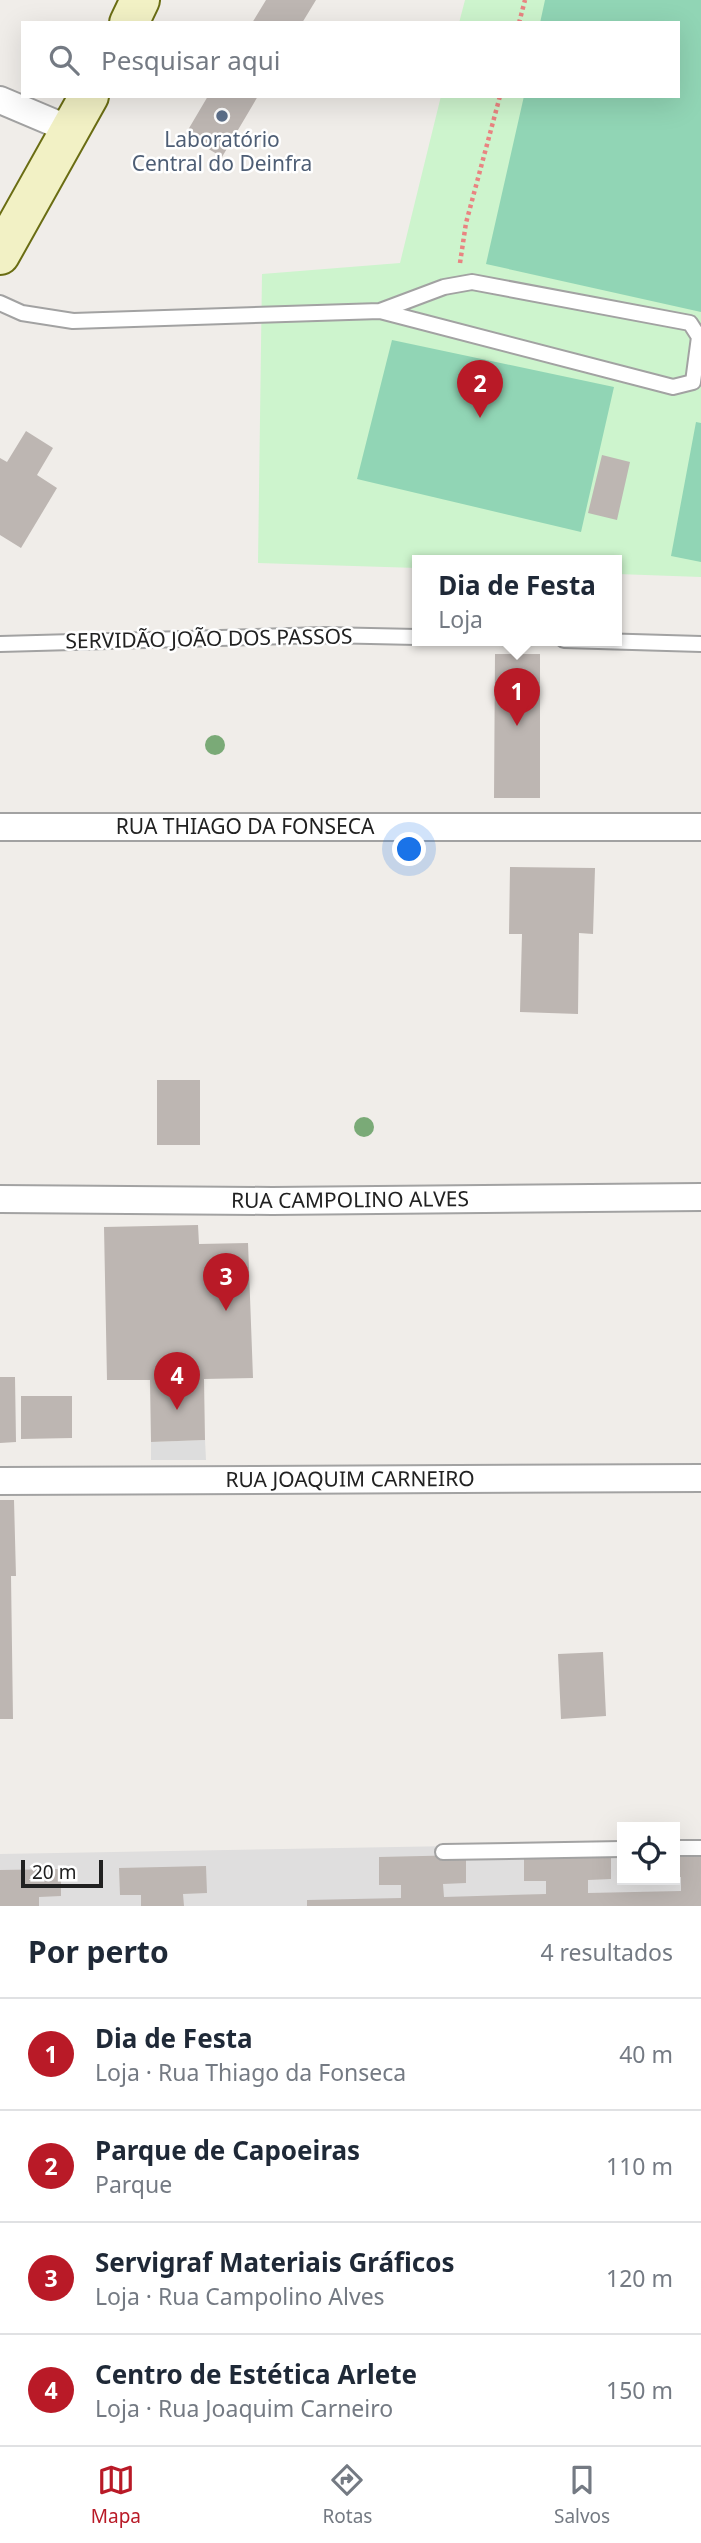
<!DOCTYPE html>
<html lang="pt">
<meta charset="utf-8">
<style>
body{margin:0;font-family:"Noto Sans",sans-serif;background:#f6f6f7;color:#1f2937}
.controls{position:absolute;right:21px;bottom:21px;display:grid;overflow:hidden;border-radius:0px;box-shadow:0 7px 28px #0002}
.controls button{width:63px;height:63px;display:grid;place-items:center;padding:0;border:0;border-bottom:2px solid #e0e1e3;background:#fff;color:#1f2937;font:35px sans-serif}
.scale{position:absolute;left:21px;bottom:18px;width:82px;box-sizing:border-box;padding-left:7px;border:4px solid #212121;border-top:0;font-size:19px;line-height:24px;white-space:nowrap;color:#212121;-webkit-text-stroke:5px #fff;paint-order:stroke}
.you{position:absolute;left:410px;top:850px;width:24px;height:24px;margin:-18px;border:5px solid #fff;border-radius:50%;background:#1a73e8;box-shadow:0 0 0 10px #1a73e833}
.badge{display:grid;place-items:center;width:46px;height:46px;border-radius:50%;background:#b91a27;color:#fff;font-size:23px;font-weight:700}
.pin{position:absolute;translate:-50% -58px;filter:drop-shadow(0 2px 4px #0008)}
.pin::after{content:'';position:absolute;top:37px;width:24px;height:21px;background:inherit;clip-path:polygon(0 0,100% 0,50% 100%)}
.popup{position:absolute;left:412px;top:555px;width:210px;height:91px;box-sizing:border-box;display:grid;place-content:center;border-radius:0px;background:#fff;filter:drop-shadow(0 2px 5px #0005);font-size:23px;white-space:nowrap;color:#747a83}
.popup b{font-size:26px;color:#1f2937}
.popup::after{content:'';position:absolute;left:50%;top:100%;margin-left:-14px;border:14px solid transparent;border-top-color:#fff}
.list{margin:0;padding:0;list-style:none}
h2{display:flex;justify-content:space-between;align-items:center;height:91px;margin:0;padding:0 28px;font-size:30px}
h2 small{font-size:23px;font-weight:400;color:#747a83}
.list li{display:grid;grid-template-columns:46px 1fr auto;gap:21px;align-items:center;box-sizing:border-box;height:112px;padding:0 28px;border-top:2px solid #e0e1e3}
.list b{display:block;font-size:26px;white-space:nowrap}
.list p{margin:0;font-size:23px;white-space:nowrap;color:#747a83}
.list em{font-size:23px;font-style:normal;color:#747a83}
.icon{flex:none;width:38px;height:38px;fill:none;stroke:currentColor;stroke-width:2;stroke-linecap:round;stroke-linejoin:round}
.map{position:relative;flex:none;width:701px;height:1906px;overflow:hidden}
.search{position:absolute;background:#fff;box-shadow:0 7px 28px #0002;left:21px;right:21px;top:21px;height:77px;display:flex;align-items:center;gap:18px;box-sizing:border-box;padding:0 24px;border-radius:0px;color:#747a83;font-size:26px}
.sheet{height:539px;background:#fff}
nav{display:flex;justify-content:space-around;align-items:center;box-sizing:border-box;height:98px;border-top:2px solid #e0e1e3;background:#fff;font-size:19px;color:#747a83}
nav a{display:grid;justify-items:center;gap:4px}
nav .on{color:#b91a27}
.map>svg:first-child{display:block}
.residential{fill:#dfdede}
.park{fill:#cdf4cd}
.pitch{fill:#91d5b5}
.parking{fill:#ddd}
.building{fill:#bdb6b2}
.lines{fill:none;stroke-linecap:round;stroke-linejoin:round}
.lane-casing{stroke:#a2a2a2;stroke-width:18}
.street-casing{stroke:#a2a2a2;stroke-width:30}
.secondary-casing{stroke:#6a6d13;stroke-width:42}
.path{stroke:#e98381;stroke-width:4.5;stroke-dasharray:3.5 3.5;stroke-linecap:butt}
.lane{stroke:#fff;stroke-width:14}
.street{stroke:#fff;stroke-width:26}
.secondary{stroke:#f2f1c5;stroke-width:38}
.tree{fill:#7aaa77}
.service-dot{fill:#5c6f8a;stroke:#fff;stroke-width:2.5}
.labels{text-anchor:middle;stroke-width:5;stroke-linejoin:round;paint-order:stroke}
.service-label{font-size:21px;fill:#4e5e75;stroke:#fff}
.street-label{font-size:21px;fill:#212121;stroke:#fff}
</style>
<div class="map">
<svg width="701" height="1906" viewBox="0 0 701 1906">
<rect width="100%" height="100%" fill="#f0ede9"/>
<path class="residential" d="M 675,1842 L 701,1906 L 0,1906 L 0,1854 L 622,1843 L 622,1880 L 675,1880 Z"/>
<path class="park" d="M 465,0 L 701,0 L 701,577 L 617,574 L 617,560 L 417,560 L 417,568 L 258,563 L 262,274 L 400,263 L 441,96 L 678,96 L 678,23 L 459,23 Z"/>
<path class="pitch" d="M 545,0 L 701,0 L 701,312 L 486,264 L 524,96 L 678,96 L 678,23 L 540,23 Z
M 392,340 L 614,387 L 581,532 L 357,479 Z
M 696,422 L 701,423 L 701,562 L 671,556 Z"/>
<path class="parking" d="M 205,1440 L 206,1460 L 151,1460 L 151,1442 Z"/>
<path class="building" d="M 266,0 L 316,0 L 302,23 L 252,23 Z
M 208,96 L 258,96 L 222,157 L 185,135 Z
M 26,431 L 53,448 L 37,475 L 57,488 L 21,548 L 0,535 L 0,458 L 7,462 Z
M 602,455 L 630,462 L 617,520 L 588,513 Z
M 495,654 L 540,654 L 540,798 L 494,798 Z
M 510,867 L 595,868 L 593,934 L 579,933 L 578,1014 L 520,1012 L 522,934 L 509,934 Z
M 157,1080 L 200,1080 L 200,1145 L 157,1145 Z
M 198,1225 L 199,1244 L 248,1243 L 253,1378 L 204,1379 L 205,1440 L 151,1442 L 150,1380 L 107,1380 L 104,1227 Z
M 0,1377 L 15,1377 L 16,1442 L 0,1443 Z
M 21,1396 L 72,1396 L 72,1438 L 21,1439 Z
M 0,1500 L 14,1500 L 16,1576 L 11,1576 L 13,1719 L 0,1719 Z
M 603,1652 L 606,1716 L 561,1719 L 558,1654 Z
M 701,1849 L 701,1906 L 307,1906 L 307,1900 L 401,1898 L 401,1885 L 379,1885 L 379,1857 L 466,1855 L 466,1883 L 443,1884 L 444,1897 L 546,1894 L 546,1881 L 524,1881 L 524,1853 L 611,1852 L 611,1879 L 588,1880 L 588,1893 L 681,1891 L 681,1877 L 675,1877 L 675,1850 Z
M 206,1866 L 207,1893 L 183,1894 L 184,1906 L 141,1906 L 141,1895 L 120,1895 L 119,1868 Z
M 61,1869 L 61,1896 L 39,1897 L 39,1906 L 0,1906 L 0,1870 Z"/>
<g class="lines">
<g class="lane-casing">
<path id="lane" d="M 0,303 L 22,313 L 73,321 L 380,311 L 444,287 L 472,282 L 690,323 L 699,337 L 693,382 L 673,387 L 380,311
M 564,640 L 701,644
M 0,644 L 324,635 L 417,637
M 675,1848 L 701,1848
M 443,1852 L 622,1849"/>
</g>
<g class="street-casing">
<g id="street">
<path d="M 0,100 L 71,130"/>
<path id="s1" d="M 0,827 L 701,827"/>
<path id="s2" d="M 0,1199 L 272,1201 L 701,1197"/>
<path id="s3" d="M 0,1481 L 701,1478"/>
</g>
</g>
<g class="secondary-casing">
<path id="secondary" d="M 129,23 L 140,0
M 0,255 L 89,96"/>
</g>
<path class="path" d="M 519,23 L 525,0
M 460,263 L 466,223 L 500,96"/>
<use href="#lane" class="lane"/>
<use href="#street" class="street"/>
<use href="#secondary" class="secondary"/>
</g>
<g class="tree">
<circle cx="215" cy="745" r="10"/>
<circle cx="364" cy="1127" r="10"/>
</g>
<circle class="service-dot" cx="222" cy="116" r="7"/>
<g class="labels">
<g class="service-label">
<text x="222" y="147">Laboratório<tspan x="222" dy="24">Central do Deinfra</tspan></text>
</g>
<g class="street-label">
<text transform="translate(209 639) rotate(-1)" y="7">SERVIDÃO JOÃO DOS PASSOS</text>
<text dy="7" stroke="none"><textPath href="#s1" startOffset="245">RUA THIAGO DA FONSECA</textPath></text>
<text dy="7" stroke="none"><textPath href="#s2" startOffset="350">RUA CAMPOLINO ALVES</textPath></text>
<text dy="7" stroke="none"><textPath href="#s3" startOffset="350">RUA JOAQUIM CARNEIRO</textPath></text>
</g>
</g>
</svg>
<div class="controls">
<button><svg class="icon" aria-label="locate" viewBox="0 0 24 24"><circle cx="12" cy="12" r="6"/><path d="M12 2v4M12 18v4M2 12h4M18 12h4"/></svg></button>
</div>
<div class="scale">20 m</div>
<div class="you"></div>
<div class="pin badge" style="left:517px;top:726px">1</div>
<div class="popup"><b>Dia de Festa</b>Loja</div>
<div class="pin badge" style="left:480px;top:418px">2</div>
<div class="pin badge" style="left:226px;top:1311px">3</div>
<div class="pin badge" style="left:177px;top:1410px">4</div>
<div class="search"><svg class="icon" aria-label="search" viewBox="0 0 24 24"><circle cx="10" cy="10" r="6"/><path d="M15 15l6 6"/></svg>Pesquisar aqui</div>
</div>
<section class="sheet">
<h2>Por perto<small>4 resultados</small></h2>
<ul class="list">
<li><span class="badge">1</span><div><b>Dia de Festa</b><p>Loja · Rua Thiago da Fonseca</p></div><em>40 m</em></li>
<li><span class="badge">2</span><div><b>Parque de Capoeiras</b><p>Parque</p></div><em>110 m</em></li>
<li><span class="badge">3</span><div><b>Servigraf Materiais Gráficos</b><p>Loja · Rua Campolino Alves</p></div><em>120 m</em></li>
<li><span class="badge">4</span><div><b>Centro de Estética Arlete</b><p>Loja · Rua Joaquim Carneiro</p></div><em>150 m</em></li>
</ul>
</section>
<nav>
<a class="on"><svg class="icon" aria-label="map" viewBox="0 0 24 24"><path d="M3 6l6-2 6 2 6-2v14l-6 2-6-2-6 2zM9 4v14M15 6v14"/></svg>Mapa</a>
<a><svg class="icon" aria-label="directions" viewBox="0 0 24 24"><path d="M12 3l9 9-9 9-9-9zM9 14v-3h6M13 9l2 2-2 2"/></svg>Rotas</a>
<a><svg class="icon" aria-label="saved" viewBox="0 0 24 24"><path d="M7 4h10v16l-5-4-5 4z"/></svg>Salvos</a>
</nav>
